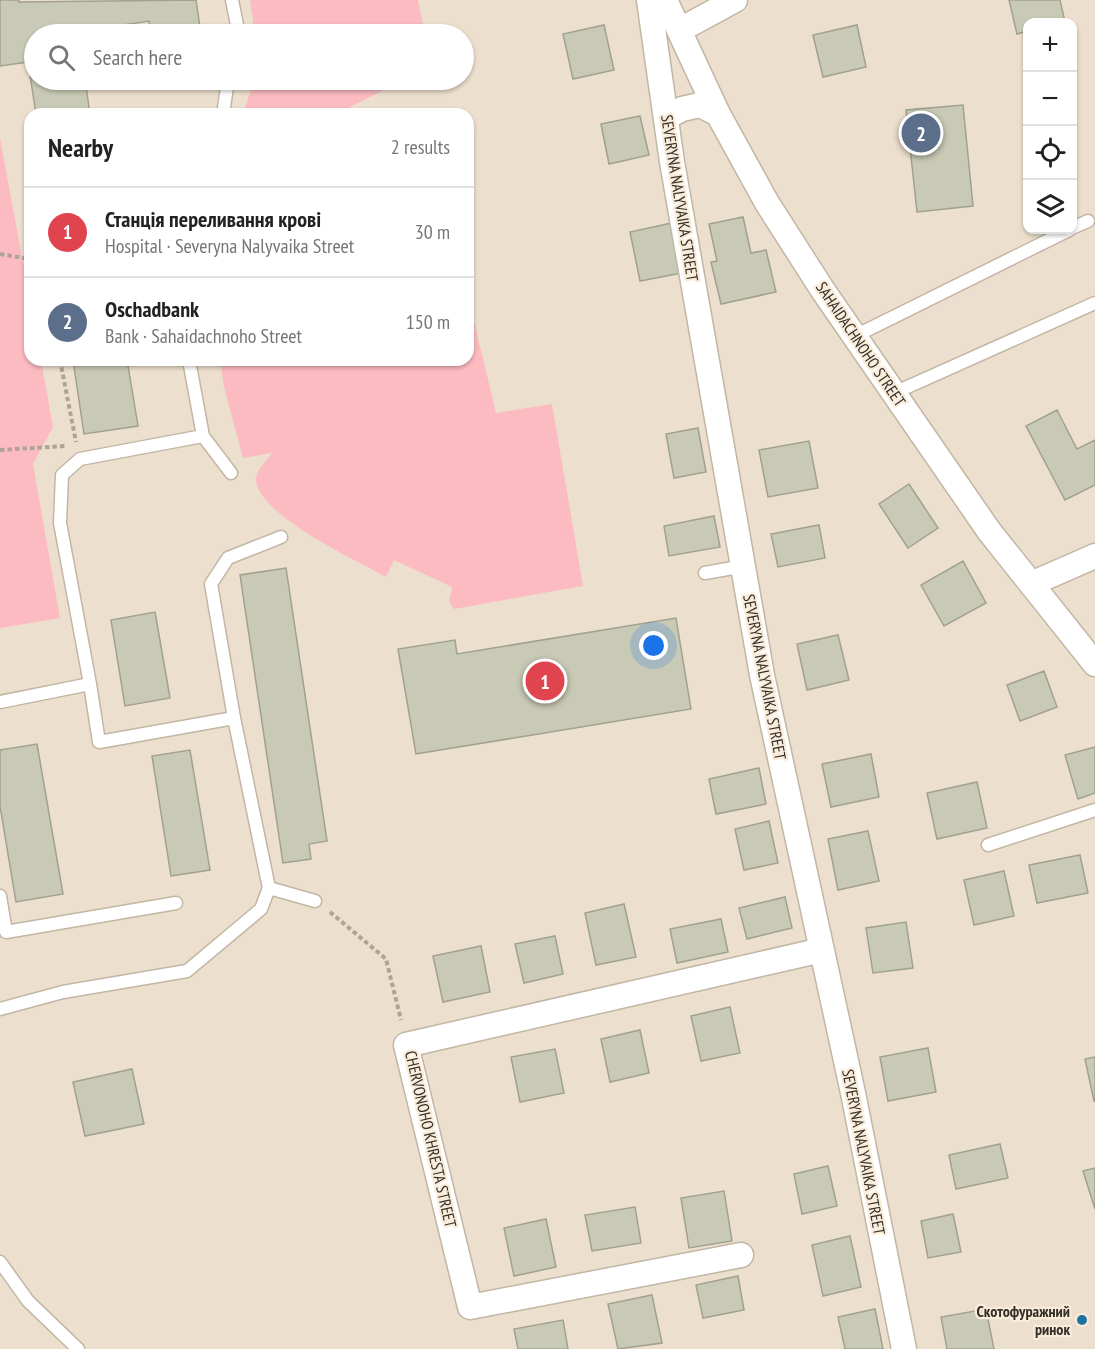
<!DOCTYPE html>
<meta charset="utf-8">
<style>
body{margin:0;font-family:"PT Sans Narrow",sans-serif;background:#f2f2f2;color:#222}
.controls{position:absolute;right:18px;top:18px;display:grid;overflow:hidden;border-radius:12px;box-shadow:0 2px 4px #0004}
.controls button{width:54px;height:54px;display:grid;place-items:center;padding:0;border:0;border-bottom:2px solid #e0e0e0;background:#fff;color:#222;font:30px sans-serif}
.you{position:absolute;left:654px;top:646px;width:21px;height:21px;margin:-15px;border:4px solid #fff;border-radius:50%;background:#1a73e8;box-shadow:0 0 0 9px #1a73e833}
.badge{display:grid;place-items:center;width:39px;height:39px;border-radius:50%;background:#d93025;color:#fff;font-size:20px;font-weight:700}
.pin{position:absolute;translate:-50% -50%;border:3px solid #fff;box-shadow:0 2px 6px #0006}
.list{margin:0;padding:0;list-style:none}
h2{display:flex;justify-content:space-between;align-items:center;height:78px;margin:0;padding:0 24px;font-size:26px}
h2 small{font-size:20px;font-weight:400;color:#767676}
.list li{display:grid;grid-template-columns:39px 1fr auto;gap:18px;align-items:center;box-sizing:border-box;height:90px;padding:0 24px;border-top:2px solid #e0e0e0}
.list b{display:block;font-size:22px;white-space:nowrap}
.list p{margin:0;font-size:20px;white-space:nowrap;color:#767676}
.list em{font-size:20px;font-style:normal;color:#767676}
.icon{flex:none;width:33px;height:33px;fill:none;stroke:currentColor;stroke-width:2;stroke-linecap:round;stroke-linejoin:round}
.map{position:relative;flex:none;width:1095px;height:1349px;overflow:hidden}
.search{position:absolute;background:#fff;box-shadow:0 2px 4px #0004;left:24px;top:24px;width:450px;height:66px;display:flex;align-items:center;gap:15px;box-sizing:border-box;padding:0 21px;border-radius:33px;color:#767676;font-size:22px}
.panel{position:absolute;background:#fff;box-shadow:0 2px 4px #0004;left:24px;top:108px;width:450px;height:258px;border-radius:18px}
.map>svg:first-child{display:block}
.green{fill:#fcbbc1}
.building{fill:#c9cab6;stroke:#a0a18e;stroke-width:1.5}
.lines{fill:none;stroke-linecap:round;stroke-linejoin:round}
.service-casing{stroke:#c2b6a4;stroke-width:15}
.minor-casing{stroke:#c2b6a4;stroke-width:27}
.path{stroke:#aea496;stroke-width:4;stroke-dasharray:4.5 3;stroke-linecap:butt}
.service{stroke:#fff;stroke-width:12}
.minor{stroke:#fff;stroke-width:24}
.poi-dot{fill:#1f71a2;stroke:#f9ecda;stroke-width:2}
.labels{text-anchor:middle;stroke-width:4.5;stroke-linejoin:round;paint-order:stroke}
.street-label{font-size:16px;fill:#332e27;stroke:#f9ecda}
.poi-label{font-size:16px;font-weight:bold;fill:#332e27;stroke:#f9ecda;text-anchor:end}
</style>
<div class="map">
<svg width="1095" height="1349" viewBox="0 0 1095 1349">
<rect width="100%" height="100%" fill="#ecdfcd"/>
<path class="green" d="M 250,0 L 418,0 L 425,34 L 255,34 Z
M 254,80 L 395,80 L 382,91 L 336,114 L 243,114 Z
M 0,138 L 30,301 L 30,360 L 41,360 L 53,427 L 33,464 L 60,618 L 0,628 Z
M 468,296 L 496,413 L 552,404 L 583,586 L 454,609 L 449,602 L 452,587 L 394,560 L 386,577 C 356,560 259,516 256,480 C 255,472 267,460 272,453 L 243,458 L 224,387 L 220,360 L 468,360 Z"/>
<path class="building" d="M 0,0 L 19,0 L 19,2 L 196,0 L 201,34 L 151,34 L 149,21 L 78,32 L 78,34 L 34,34 L 34,80 L 85,80 L 90,114 L 36,114 L 28,62 L 0,66 Z
M 1009,0 L 1060,0 L 1065,22 L 1028,22 L 1028,31 L 1017,34 Z
M 604,25 L 614,70 L 573,79 L 563,34 Z
M 857,25 L 866,67 L 823,77 L 813,35 Z
M 963,105 L 973,206 L 917,212 L 906,110 Z
M 640,116 L 649,155 L 609,164 L 601,124 Z
M 743,217 L 751,253 L 766,250 L 776,292 L 721,304 L 711,262 L 717,261 L 709,224 Z
M 672,223 L 682,273 L 640,281 L 630,232 Z
M 73,360 L 127,360 L 138,426 L 84,434 Z
M 1057,410 L 1077,449 L 1095,440 L 1095,485 L 1065,500 L 1026,426 Z
M 698,428 L 706,472 L 674,478 L 666,434 Z
M 809,441 L 818,488 L 768,497 L 759,450 Z
M 909,484 L 938,528 L 908,548 L 879,504 Z
M 714,516 L 720,547 L 669,556 L 664,526 Z
M 819,525 L 825,558 L 778,567 L 771,534 Z
M 963,561 L 986,603 L 944,626 L 921,585 Z
M 286,568 L 327,841 L 309,844 L 311,859 L 283,863 L 240,575 Z
M 155,612 L 170,698 L 125,706 L 111,620 Z
M 676,618 L 691,709 L 416,754 L 398,649 L 455,640 L 457,654 Z
M 838,635 L 849,680 L 807,690 L 797,644 Z
M 1044,671 L 1057,707 L 1020,721 L 1007,685 Z
M 37,744 L 63,894 L 16,902 L 0,806 L 0,750 Z
M 1095,747 L 1095,793 L 1078,799 L 1065,755 Z
M 190,750 L 210,870 L 171,876 L 152,756 Z
M 871,754 L 879,797 L 831,807 L 822,764 Z
M 759,768 L 766,804 L 716,814 L 709,779 Z
M 977,782 L 987,828 L 937,839 L 927,793 Z
M 769,821 L 778,863 L 744,870 L 735,829 Z
M 868,831 L 879,881 L 838,890 L 828,839 Z
M 1080,855 L 1088,893 L 1037,903 L 1029,865 Z
M 1004,871 L 1014,916 L 974,925 L 964,880 Z
M 785,897 L 792,928 L 747,939 L 739,908 Z
M 624,904 L 636,957 L 596,965 L 585,913 Z
M 721,919 L 728,952 L 677,963 L 670,929 Z
M 906,922 L 913,968 L 873,973 L 866,928 Z
M 555,936 L 563,974 L 524,983 L 515,944 Z
M 481,946 L 490,992 L 443,1002 L 433,956 Z
M 730,1007 L 740,1053 L 701,1061 L 691,1016 Z
M 640,1030 L 649,1073 L 610,1082 L 601,1039 Z
M 928,1048 L 936,1092 L 888,1101 L 880,1057 Z
M 555,1049 L 564,1093 L 520,1102 L 511,1057 Z
M 1095,1057 L 1095,1101 L 1094,1101 L 1085,1059 Z
M 132,1069 L 144,1124 L 85,1136 L 73,1082 Z
M 1000,1144 L 1008,1178 L 956,1189 L 949,1155 Z
M 828,1166 L 837,1206 L 802,1214 L 794,1174 Z
M 1095,1168 L 1095,1209 L 1083,1171 Z
M 724,1191 L 732,1241 L 689,1248 L 681,1198 Z
M 635,1207 L 641,1243 L 592,1251 L 585,1215 Z
M 953,1214 L 961,1252 L 928,1258 L 921,1221 Z
M 546,1219 L 556,1267 L 514,1276 L 504,1228 Z
M 850,1236 L 861,1287 L 823,1296 L 812,1245 Z
M 738,1276 L 744,1310 L 703,1318 L 696,1285 Z
M 652,1295 L 662,1343 L 618,1349 L 608,1304 Z
M 875,1309 L 883,1349 L 845,1349 L 838,1317 Z
M 986,1309 L 994,1349 L 947,1349 L 941,1317 Z
M 563,1320 L 568,1349 L 518,1349 L 514,1329 Z"/>
<g class="lines">
<g class="service-casing">
<path id="service" d="M 232,0 L 237,25 L 236,34
M 223,114 L 228,80
M 1072,228 L 1088,221
M 855,336 L 1069,230
M 189,360 L 203,436 L 231,473
M 894,393 L 1095,303
M 281,537 L 228,558 L 211,584 L 234,718 L 269,888 L 315,901
M 705,573 L 744,566
M 90,684 L 99,742 L 234,718
M 0,702 L 90,684 L 60,523 L 62,475 L 80,459 L 203,436
M 988,845 L 1095,810
M 0,896 L 6,932 L 176,903
M 0,1009 L 63,992 L 187,971 L 261,909 L 269,888
M 0,1262 L 28,1301 L 78,1349"/>
</g>
<g class="minor-casing">
<path id="minor" d="M 649,0 L 672,162 L 762,675 L 853,1093 L 904,1349
M 665,0 L 718,114 L 767,203 L 822,289 L 989,531 L 1095,664
M 680,30 L 735,0
M 667,117 L 682,109 L 700,105 L 718,114
M 1031,584 L 1095,556
M 741,1255 L 470,1307 L 406,1045 L 822,950"/>
</g>
<path class="path" d="M 0,254 L 30,259
M 60,360 L 76,442
M 0,450 L 65,446
M 330,912 L 386,959 L 401,1020"/>
<use href="#service" class="service"/>
<use href="#minor" class="minor"/>
</g>
<circle class="poi-dot" cx="1082" cy="1320" r="6"/>
<g class="labels">
<g class="street-label">
<text transform="translate(680 198) rotate(81)" y="6">SEVERYNA NALYVAIKA STREET</text>
<text transform="translate(861 344) rotate(56)" y="6">SAHAIDACHNOHO STREET</text>
<text transform="translate(765 677) rotate(79)" y="6">SEVERYNA NALYVAIKA STREET</text>
<text transform="translate(431 1139) rotate(77)" y="6">CHERVONOHO KHRESTA STREET</text>
<text transform="translate(864 1152) rotate(79)" y="6">SEVERYNA NALYVAIKA STREET</text>
</g>
<g class="poi-label">
<text x="1070" y="1317">Скотофуражний<tspan x="1070" dy="18">ринок</tspan></text>
</g>
</g>
</svg>
<div class="controls">
<button>+</button>
<button>−</button>
<button><svg class="icon" aria-label="locate" viewBox="0 0 24 24"><circle cx="12" cy="12" r="6"/><path d="M12 2v4M12 18v4M2 12h4M18 12h4"/></svg></button>
<button><svg class="icon" aria-label="layers" viewBox="0 0 24 24"><path d="M12 4l9 5-9 5-9-5zM3 14l9 5 9-5"/></svg></button>
</div>
<div class="you"></div>
<div class="pin badge" style="left:545px;top:681px;background:#e0444e">1</div>
<div class="pin badge" style="left:921px;top:133px;background:#5c6f8a">2</div>
<div class="search"><svg class="icon" aria-label="search" viewBox="0 0 24 24"><circle cx="10" cy="10" r="6"/><path d="M15 15l6 6"/></svg>Search here</div>
<section class="panel">
<h2>Nearby<small>2 results</small></h2>
<ul class="list">
<li><span class="badge" style="background:#e0444e">1</span><div><b>Станція переливання крові</b><p>Hospital · Severyna Nalyvaika Street</p></div><em>30 m</em></li>
<li><span class="badge" style="background:#5c6f8a">2</span><div><b>Oschadbank</b><p>Bank · Sahaidachnoho Street</p></div><em>150 m</em></li>
</ul>
</section>
</div>
